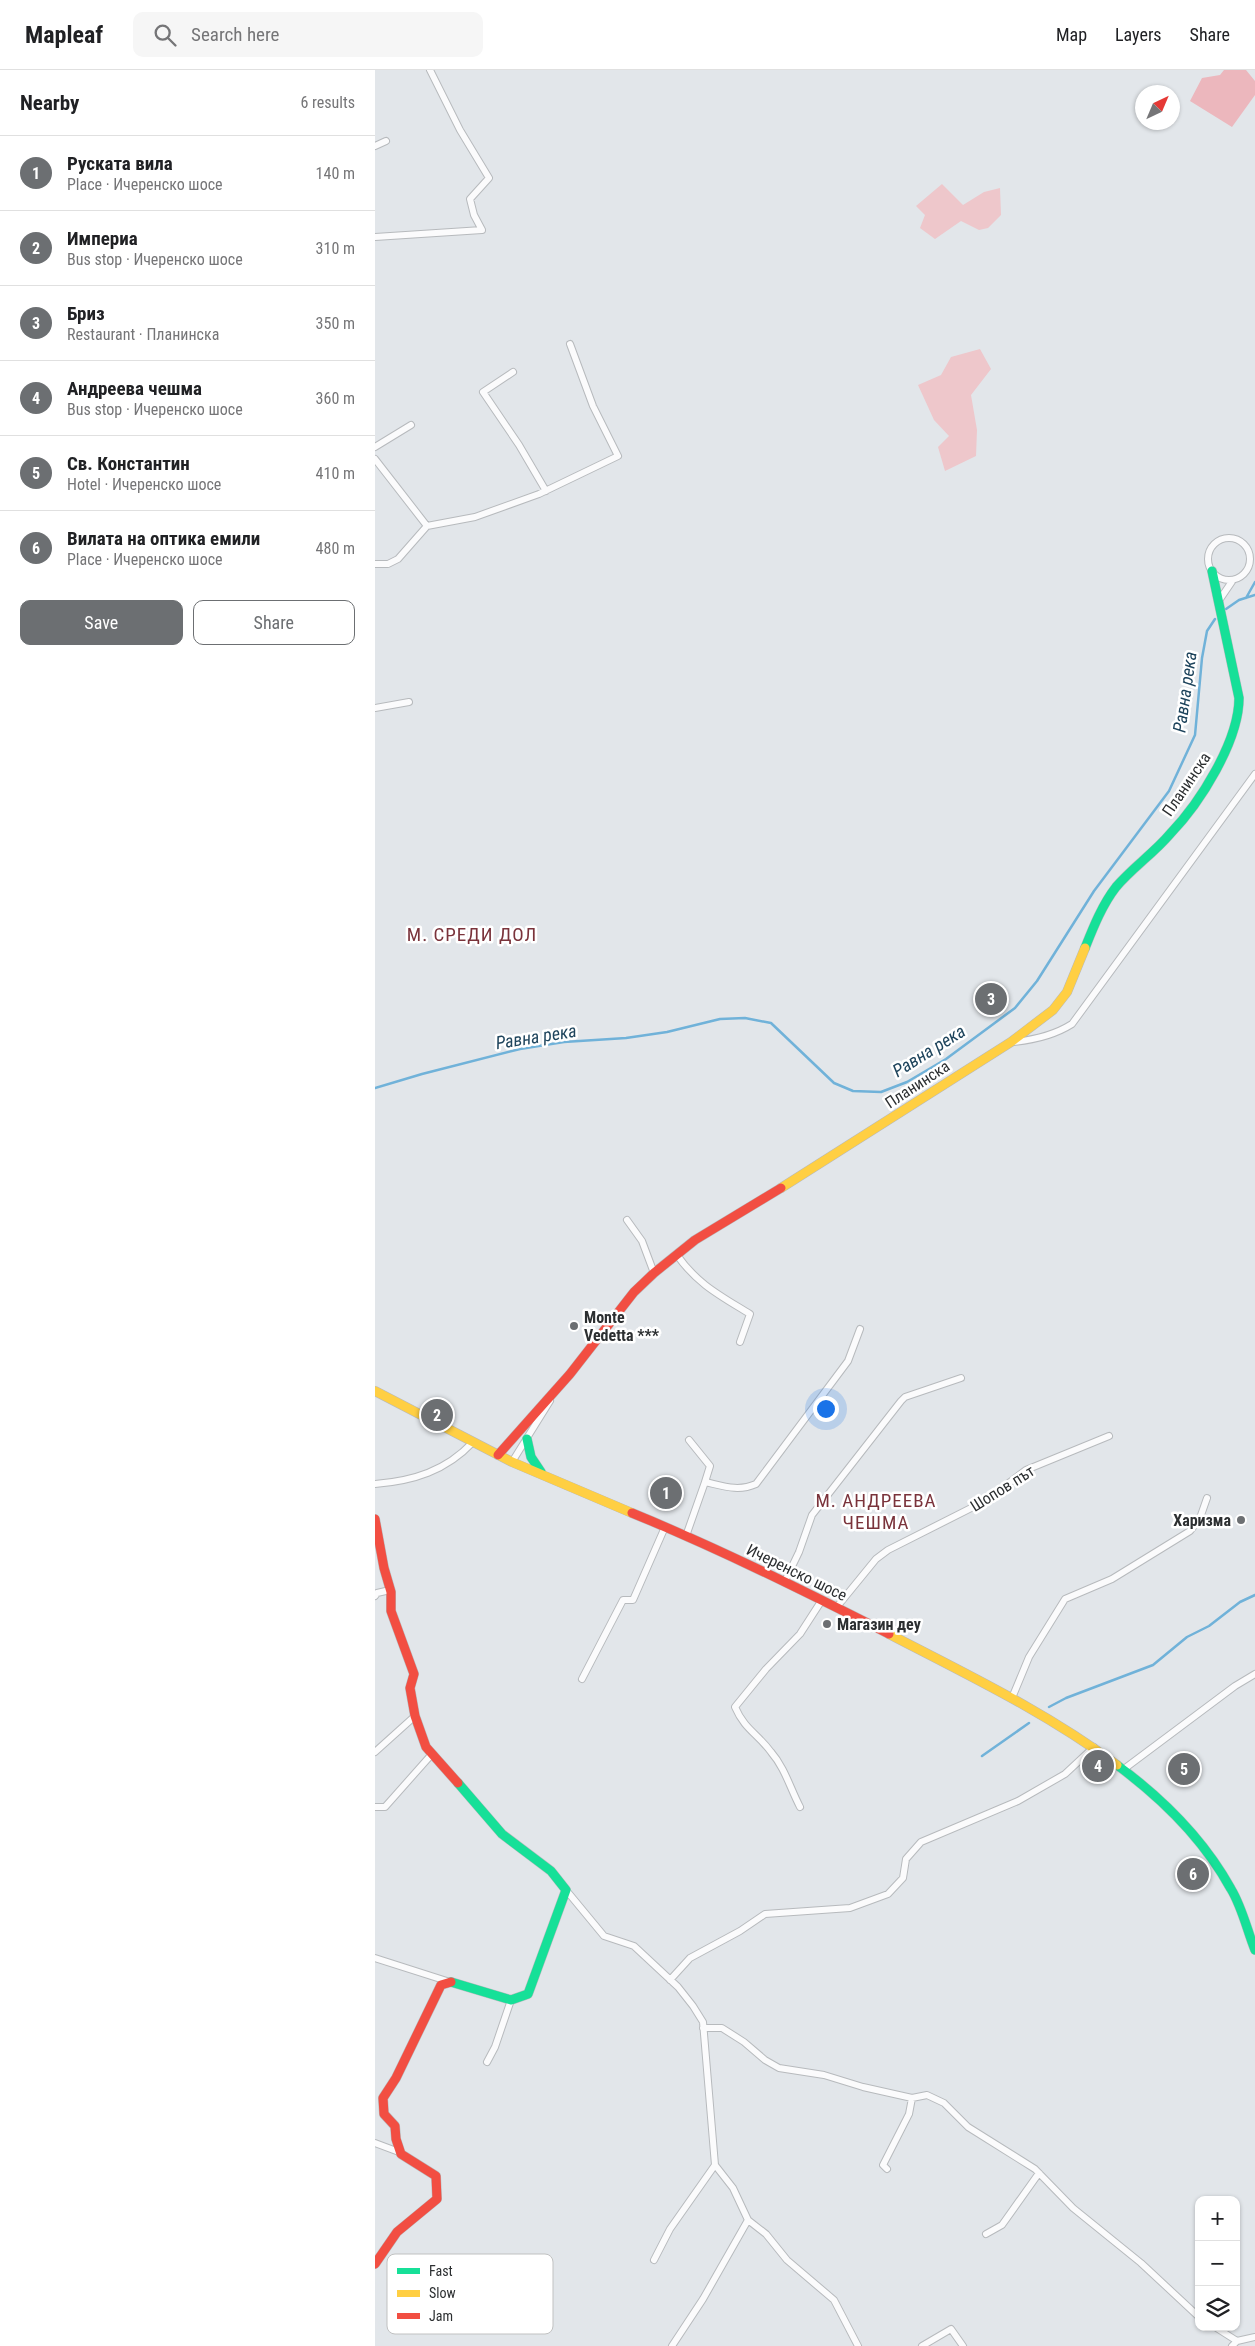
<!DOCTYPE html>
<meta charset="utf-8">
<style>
body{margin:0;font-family:"Roboto Condensed",sans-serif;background:#f6f6f6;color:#202124}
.controls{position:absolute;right:15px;bottom:15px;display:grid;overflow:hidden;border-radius:10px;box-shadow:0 1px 4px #0004}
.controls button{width:45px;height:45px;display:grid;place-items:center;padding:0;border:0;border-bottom:1px solid #e0e0e0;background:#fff;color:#202124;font:25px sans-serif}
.compass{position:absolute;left:760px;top:15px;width:45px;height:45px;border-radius:50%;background:#fff;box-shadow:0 1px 4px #0004;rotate:44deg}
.you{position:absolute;left:450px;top:1338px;width:18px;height:18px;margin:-12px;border:4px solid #fff;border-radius:50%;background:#1a73e8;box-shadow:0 0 0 8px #1a73e833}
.badge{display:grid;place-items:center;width:32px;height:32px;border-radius:50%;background:#6c6f72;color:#fff;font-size:16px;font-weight:700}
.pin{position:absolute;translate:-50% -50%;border:2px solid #fff;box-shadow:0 1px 5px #0006}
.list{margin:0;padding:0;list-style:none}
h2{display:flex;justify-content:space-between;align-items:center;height:65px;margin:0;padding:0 20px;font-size:21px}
h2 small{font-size:16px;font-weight:400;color:#757577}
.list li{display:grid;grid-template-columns:32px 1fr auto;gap:15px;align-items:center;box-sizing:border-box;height:75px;padding:0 20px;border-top:1px solid #e0e0e0}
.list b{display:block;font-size:19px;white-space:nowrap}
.list p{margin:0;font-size:16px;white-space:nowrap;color:#757577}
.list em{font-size:16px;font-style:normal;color:#757577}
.actions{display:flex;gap:10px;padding:15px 20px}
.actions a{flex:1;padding:11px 0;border:1px solid #6c6f72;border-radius:10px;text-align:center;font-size:18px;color:#6c6f72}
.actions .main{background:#6c6f72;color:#fff}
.icon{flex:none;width:28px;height:28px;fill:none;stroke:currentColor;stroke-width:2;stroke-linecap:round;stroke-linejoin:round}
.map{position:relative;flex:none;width:880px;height:2276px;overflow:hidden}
header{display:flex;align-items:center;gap:30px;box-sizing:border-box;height:70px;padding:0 25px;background:#fff;border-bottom:1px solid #e0e0e0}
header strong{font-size:24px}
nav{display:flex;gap:28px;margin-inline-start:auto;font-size:18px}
.search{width:350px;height:45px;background:#f6f6f6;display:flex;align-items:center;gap:12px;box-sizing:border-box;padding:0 18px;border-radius:10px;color:#757577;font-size:19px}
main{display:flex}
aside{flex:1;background:#fff}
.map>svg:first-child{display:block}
.green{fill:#eec7cb}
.forest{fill:#ecb7bd}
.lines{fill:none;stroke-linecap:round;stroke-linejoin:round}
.stream{stroke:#70b2d9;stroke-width:2.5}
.street-casing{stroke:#b7babd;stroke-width:8}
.fast-casing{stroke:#b7babd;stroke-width:10}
.slow-casing{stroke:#b7babd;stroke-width:10}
.jam-casing{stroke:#b7babd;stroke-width:10}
.street{stroke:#fbfbfc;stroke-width:6}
.fast{stroke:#16e098;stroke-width:9}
.slow{stroke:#ffcf43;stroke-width:9}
.jam{stroke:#f24e42;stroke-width:9}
.poi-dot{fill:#6c6f72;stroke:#fff;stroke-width:2}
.labels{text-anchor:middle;stroke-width:5;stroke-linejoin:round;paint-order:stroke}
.street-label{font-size:16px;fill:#2c2f31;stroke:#fff}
.poi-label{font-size:16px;font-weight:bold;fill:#2c2f31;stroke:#fff;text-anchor:start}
.water-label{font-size:18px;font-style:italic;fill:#1e445c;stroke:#fff}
.quarter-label{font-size:19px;letter-spacing:1px;fill:#7a333b;stroke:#fff}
.key{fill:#fff;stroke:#c0c1c1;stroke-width:1}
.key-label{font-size:14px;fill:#2c2f31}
</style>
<header>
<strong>Mapleaf</strong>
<div class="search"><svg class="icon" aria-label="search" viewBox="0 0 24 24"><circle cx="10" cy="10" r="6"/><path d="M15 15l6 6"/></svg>Search here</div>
<nav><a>Map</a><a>Layers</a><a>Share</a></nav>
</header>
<main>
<aside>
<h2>Nearby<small>6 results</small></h2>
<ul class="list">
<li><span class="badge">1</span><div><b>Руската вила</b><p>Place · Ичеренско шосе</p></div><em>140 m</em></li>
<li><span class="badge">2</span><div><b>Империа</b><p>Bus stop · Ичеренско шосе</p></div><em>310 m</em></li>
<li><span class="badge">3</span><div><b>Бриз</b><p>Restaurant · Планинска</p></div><em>350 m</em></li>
<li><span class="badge">4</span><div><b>Андреева чешма</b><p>Bus stop · Ичеренско шосе</p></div><em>360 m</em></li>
<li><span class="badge">5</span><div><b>Св. Константин</b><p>Hotel · Ичеренско шосе</p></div><em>410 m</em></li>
<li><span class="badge">6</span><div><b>Вилата на оптика емили</b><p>Place · Ичеренско шосе</p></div><em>480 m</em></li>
</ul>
<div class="actions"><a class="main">Save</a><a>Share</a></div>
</aside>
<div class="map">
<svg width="880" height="2276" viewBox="0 0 880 2276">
<rect width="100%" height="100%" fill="#e2e6ea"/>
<path class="green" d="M 567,114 L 588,135 L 609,122 L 625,118 L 626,145 L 613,158 L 604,160 L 586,151 L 560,169 L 545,158 L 550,145 L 541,136 Z
M 605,279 L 616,299 L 596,325 L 602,360 L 601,386 L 570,401 L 563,377 L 574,366 L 559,350 L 543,315 L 566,305 L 576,287 Z"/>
<path class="forest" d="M 849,0 L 871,0 L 880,11 L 880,25 L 857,57 L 815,31 L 827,8 L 845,5 Z"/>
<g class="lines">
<path class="stream" d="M 871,528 L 880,512
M 851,539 L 864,530 L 880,525
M 0,1018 L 47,1004 L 145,979 L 189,972 L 251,968 L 292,962 L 345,949 L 370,948 L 396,953 L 459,1013 L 478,1021 L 506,1022 L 532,1012 L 571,989 L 640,938 L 662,911 L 719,821 L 794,721 L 820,665 L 827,588 L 832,561 L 840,549
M 674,1637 L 691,1628 L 778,1595 L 812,1567 L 834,1556 L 865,1532 L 880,1525
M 607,1686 L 654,1653"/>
<g class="street-casing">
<path id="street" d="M 0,76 L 11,71
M 0,167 L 107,160 L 99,145 L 95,129 L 114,108 L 85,60 L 55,0
M 138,302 L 108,322 L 144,375 L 171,421
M 0,377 L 36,355
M 0,389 L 52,456
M833 489a21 21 0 1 1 42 0a21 21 0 1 1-42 0Z
M 0,494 L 13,494 L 23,489 L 52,456 L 100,447 L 164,424 L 243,386 L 218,336 L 195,274
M 843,532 L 858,510
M 0,638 L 34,632
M 638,972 C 659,970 678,966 697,954 L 880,704
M 252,1150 L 267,1171 L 279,1203
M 302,1185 C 322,1214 346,1226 375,1244 L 365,1272
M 314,1370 L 335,1396 L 330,1412
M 137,1392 L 175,1331
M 0,1414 C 38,1411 71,1401 98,1372
M 311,1466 L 330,1412 C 348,1416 363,1422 381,1414 L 473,1291 L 485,1259
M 410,1511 L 424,1482 L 437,1445 L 526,1331 L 530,1327 L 586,1308
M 0,1526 L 2,1523 L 15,1520
M 461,1538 L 501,1489 L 513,1480 L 610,1431 L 651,1400 L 734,1366
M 207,1609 L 248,1530 L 258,1530 L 290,1457
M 637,1628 L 654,1587 L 690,1529 L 737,1509 L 815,1461 L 825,1448 L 832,1428
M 0,1682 L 40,1646
M 749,1699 L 860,1616 L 880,1604
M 0,1737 L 10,1737 L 57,1684
M 425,1737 C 415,1718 410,1698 396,1682 C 382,1663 370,1660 360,1637 L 391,1599 L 425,1564 L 447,1530
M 191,1820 L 229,1866 L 259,1876 L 303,1917 L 318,1936 L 328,1952 L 340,2095 L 358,2118 L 373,2150 L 328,2229 L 297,2276
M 0,1888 L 75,1912
M 295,1910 L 315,1888 L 365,1861 L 390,1844 L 475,1838 L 513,1824 L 528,1808 L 531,1789 L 546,1772 L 643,1731 L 690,1704 L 719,1677
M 328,1958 L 347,1958 L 369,1972 L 390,1990 L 404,1998 L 449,2005 L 488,2017 L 537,2028 L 552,2025 L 569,2033 L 593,2057 L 660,2099 L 698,2138 L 766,2193 L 824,2247
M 112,1992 L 120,1977 L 136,1930
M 0,2073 L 24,2082
M 512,2099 L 508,2095 L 534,2044 L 537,2028
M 373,2150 L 391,2164 L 412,2190 L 459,2230 L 483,2276
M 611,2164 L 627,2155 L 664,2103
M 279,2190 L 295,2159 L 340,2095
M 840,2257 L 862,2271
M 547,2276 L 576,2259 L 588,2276
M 857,2276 L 862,2271 L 880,2267"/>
</g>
<g class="fast-casing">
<path id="fast" d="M 710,878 C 718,858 727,835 741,817 C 757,798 779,783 795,764 C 825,733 864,671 864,628 L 837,501
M 152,1369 L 156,1387 L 166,1402
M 742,1695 C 788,1729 828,1768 856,1819 C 867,1837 872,1860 880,1880
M 76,1912 L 136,1930 L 153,1924 L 191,1820 L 176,1801 L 127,1764 L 83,1713"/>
</g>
<g class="slow-casing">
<path id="slow" d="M 406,1118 L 636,972 L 678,940 L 692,922 L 710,878
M 0,1321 L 137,1392 L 257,1443
M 514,1564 C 591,1604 671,1642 742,1695"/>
</g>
<g class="jam-casing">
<path id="jam" d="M 123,1385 L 195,1304 L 259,1222 L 279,1203 L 320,1170 L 406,1118
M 257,1443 C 345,1479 429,1521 514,1564
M 0,1449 L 9,1498 L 16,1522 L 16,1541 L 39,1604 L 35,1618 L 40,1646 L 51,1677 L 83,1713
M 0,2194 L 22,2162 L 62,2129 L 61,2106 L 26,2084 L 21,2069 L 20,2056 L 9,2044 L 8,2028 L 21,2008 L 66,1915 L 76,1912"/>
</g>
<use href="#street" class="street"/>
<use href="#fast" class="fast"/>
<use href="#slow" class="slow"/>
<use href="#jam" class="jam"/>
</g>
<g class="poi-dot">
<circle cx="199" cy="1256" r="5"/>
<circle cx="866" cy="1450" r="5"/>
<circle cx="452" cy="1554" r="5"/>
</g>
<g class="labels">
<g class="street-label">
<text transform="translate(811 714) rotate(-56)" y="6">Планинска</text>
<text transform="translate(542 1014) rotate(-33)" y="6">Планинска</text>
<text transform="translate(627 1418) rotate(-32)" y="6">Шопов път</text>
<text transform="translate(422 1502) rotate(26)" y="6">Ичеренско шосе</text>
</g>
<g class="poi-label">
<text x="209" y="1253">Monte<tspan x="209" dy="18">Vedetta ***</tspan></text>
<text x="856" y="1456" text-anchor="end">Харизма</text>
<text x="462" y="1560">Магазин деу</text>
</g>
<g class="water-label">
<text transform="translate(810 622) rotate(-82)" y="6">Равна река</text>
<text transform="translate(161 967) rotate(-9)" y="6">Равна река</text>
<text transform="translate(554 981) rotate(-32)" y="6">Равна река</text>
</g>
<g class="quarter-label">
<text x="97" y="871">М. СРЕДИ ДОЛ</text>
<text x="501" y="1437">М. АНДРЕЕВА<tspan x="501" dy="22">ЧЕШМА</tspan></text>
</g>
</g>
<rect x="12" y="2184" width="166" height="80" rx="8" class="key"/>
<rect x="22" y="2198" width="23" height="6" fill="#16e098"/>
<rect x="22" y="2220" width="23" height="7" fill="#ffcf43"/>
<rect x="22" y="2243" width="23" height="6" fill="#f24e42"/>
<g class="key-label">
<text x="54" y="2206">Fast</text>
<text x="54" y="2228">Slow</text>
<text x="54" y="2251">Jam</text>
</g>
</svg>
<div class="controls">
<button>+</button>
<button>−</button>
<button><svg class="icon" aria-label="layers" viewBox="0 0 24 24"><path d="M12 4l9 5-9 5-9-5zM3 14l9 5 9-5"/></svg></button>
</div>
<svg class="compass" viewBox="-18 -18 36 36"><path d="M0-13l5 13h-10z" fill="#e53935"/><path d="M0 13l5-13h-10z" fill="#757577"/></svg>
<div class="you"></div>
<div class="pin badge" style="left:291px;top:1423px">1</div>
<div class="pin badge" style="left:62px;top:1345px">2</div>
<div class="pin badge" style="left:616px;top:929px">3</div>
<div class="pin badge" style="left:723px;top:1696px">4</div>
<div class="pin badge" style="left:809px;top:1699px">5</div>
<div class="pin badge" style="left:818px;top:1804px">6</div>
</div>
</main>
